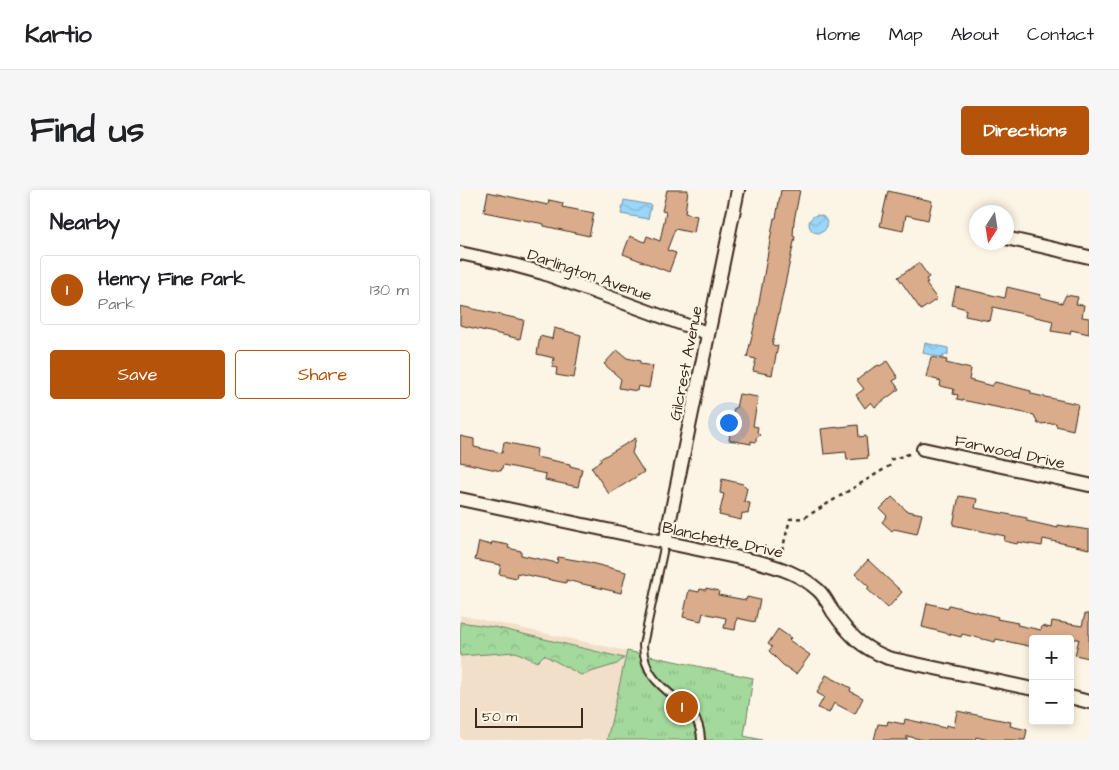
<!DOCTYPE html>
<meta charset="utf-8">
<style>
body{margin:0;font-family:"Architects Daughter",sans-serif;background:#f6f6f6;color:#202124}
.controls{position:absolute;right:15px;bottom:15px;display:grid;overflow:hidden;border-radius:5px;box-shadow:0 2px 8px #0003}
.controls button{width:45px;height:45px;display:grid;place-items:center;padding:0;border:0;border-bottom:1px solid #e0e0e0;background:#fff;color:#202124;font:25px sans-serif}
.compass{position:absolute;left:509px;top:15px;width:45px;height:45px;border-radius:50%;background:#fff;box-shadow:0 2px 8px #0003;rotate:192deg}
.scale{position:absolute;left:15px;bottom:12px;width:108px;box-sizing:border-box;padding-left:5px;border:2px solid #3b2a1e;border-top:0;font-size:14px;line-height:18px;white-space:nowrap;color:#3b2a1e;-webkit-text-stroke:4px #fcf5e5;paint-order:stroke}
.you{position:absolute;left:268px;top:232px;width:18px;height:18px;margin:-12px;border:4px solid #fff;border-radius:50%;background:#1a73e8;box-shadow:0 0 0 8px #1a73e833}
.badge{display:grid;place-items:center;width:32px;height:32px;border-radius:50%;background:#b45309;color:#fff;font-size:16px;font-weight:700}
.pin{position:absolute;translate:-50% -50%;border:2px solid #fff;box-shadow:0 1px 5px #0006}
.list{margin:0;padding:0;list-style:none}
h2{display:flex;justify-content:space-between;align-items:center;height:65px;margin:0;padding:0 20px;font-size:21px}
h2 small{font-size:16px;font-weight:400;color:#757577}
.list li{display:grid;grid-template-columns:32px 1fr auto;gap:15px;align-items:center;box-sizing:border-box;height:70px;margin:0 10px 10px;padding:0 10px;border:1px solid #e0e0e0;border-radius:5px}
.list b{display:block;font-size:19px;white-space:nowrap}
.list p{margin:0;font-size:16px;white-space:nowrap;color:#757577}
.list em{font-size:16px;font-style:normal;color:#757577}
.actions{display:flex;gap:10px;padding:15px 20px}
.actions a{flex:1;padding:11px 0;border:1px solid #b45309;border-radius:5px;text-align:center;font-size:18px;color:#b45309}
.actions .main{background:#b45309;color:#fff}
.map{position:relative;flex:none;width:629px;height:550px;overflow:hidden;border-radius:5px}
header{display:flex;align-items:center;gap:30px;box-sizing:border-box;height:70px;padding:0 25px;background:#fff;border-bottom:1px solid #e0e0e0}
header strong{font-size:24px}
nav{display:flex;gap:28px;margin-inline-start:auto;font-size:18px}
.intro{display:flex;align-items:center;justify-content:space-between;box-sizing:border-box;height:120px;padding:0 30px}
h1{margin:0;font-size:35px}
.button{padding:12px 22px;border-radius:5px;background:#b45309;color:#fff;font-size:18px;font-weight:700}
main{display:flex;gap:30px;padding:0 30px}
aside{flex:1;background:#fff;border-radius:5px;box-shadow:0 2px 8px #0003}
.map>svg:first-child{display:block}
.built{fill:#f2dfca}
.forest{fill:url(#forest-crowns);stroke:#6f825e}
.park{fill:url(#park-tufts);stroke:#6f825e}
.water{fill:url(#water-waves);stroke:#7391a2}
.building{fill:#daac8b;stroke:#3b2a1e}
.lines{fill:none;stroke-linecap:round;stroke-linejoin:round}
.service-casing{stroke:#3b2a1e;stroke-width:10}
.minor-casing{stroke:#3b2a1e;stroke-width:16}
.path{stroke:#3b2a1e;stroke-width:2.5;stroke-dasharray:4 4;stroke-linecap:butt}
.service{stroke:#fcf5e5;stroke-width:6}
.minor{stroke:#fcf5e5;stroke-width:12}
.labels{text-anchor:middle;stroke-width:4.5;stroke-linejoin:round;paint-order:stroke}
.street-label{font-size:16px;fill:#3b2a1e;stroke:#fcf5e5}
</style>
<header>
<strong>Kartio</strong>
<nav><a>Home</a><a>Map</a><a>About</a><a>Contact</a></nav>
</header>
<div class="intro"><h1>Find us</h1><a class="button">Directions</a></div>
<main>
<aside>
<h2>Nearby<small></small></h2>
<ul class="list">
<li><span class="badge">1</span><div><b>Henry Fine Park</b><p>Park</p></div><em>130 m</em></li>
</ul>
<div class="actions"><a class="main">Save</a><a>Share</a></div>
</aside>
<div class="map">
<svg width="629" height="550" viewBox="0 0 629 550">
<defs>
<pattern id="forest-crowns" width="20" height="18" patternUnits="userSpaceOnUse" patternTransform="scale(1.25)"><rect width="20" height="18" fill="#a3d99d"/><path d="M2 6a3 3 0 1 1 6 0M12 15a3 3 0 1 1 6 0" fill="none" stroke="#8dba87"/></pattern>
<pattern id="park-tufts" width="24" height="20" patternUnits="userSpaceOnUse" patternTransform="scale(1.25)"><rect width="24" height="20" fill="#a3d99d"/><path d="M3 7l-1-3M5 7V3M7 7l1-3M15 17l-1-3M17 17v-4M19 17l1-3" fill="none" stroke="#8dba87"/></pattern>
<pattern id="water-waves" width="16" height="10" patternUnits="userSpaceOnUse" patternTransform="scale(1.25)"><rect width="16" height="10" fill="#99d6fa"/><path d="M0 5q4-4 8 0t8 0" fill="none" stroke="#85b8d6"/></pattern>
</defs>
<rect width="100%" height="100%" fill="#fcf5e5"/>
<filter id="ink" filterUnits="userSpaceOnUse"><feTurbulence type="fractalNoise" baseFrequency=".02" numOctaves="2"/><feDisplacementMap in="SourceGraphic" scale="10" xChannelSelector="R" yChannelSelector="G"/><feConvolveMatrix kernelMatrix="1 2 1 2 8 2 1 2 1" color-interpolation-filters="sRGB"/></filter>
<g filter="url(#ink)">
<path class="built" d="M 0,425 L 167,461 L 147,550 L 0,550 Z"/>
<path class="forest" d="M 0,432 L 34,437 L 164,468 L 157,474 L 121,485 L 84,465 L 77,472 L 56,462 L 0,466 Z"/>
<path class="park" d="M 167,461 L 293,488 L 284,546 L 302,550 L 147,550 Z"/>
<path class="water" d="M 164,10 L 191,15 L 188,29 L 161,24 Z
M349 34a9 9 0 1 1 18 0a9 9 0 1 1-18 0Z
M 465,153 L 488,158 L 488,165 L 484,165 L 483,168 L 463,163 Z"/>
<path class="building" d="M 207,0 L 228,0 L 225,23 L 237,26 L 234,43 L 215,39 L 207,60 L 216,63 L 209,82 L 163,64 L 170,46 L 185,52 L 187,46 L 200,51 L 206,22 L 202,21 Z
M 321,0 L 340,0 L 334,31 L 333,46 L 335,47 L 312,155 L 318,156 L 312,185 L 293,181 L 296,169 L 287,167 L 297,124 L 314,28 L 316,28 Z
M 428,1 L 472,11 L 468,30 L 446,25 L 443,41 L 420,36 Z
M 28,2 L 88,15 L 89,10 L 103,13 L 102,17 L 134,23 L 129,46 L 84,36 L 84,34 L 24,22 Z
M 459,73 L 469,87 L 466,89 L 468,93 L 466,94 L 477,109 L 461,120 L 438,87 Z
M 496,97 L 545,108 L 547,97 L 581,105 L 580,107 L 602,113 L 606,105 L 618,107 L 616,114 L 624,115 L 622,127 L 629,128 L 629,144 L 611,140 L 610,144 L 591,141 L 593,131 L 533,117 L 530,131 L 505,126 L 506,119 L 492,115 Z
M 0,116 L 64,130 L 60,149 L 0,135 Z
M 94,138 L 121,145 L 114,188 L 96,185 L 97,178 L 92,177 L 94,168 L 77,164 L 80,146 L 92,149 Z
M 157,160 L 167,168 L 180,171 L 180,174 L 193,176 L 189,198 L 178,196 L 177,201 L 159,198 L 161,189 L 144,174 Z
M 471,167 L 487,170 L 486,173 L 511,179 L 509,190 L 532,196 L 535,192 L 571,201 L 571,204 L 618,214 L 613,240 L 596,236 L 596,233 L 578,234 L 574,225 L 497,209 L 498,205 L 493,204 L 494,199 L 480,196 L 481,191 L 466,187 Z
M 427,171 L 438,188 L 433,191 L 439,199 L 415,217 L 411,212 L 405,218 L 396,205 L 404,199 L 397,190 L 414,177 L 419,175 L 420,176 Z
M 279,204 L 298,207 L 293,236 L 298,237 L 297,242 L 300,245 L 296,248 L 296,252 L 291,251 L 291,254 L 269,250 L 274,218 L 276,218 Z
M 398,235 L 399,247 L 406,246 L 408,268 L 387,270 L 386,262 L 364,264 L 361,239 Z
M 0,246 L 14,249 L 14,257 L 42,263 L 44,252 L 77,259 L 76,267 L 110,274 L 110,276 L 122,279 L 118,297 L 85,290 L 86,284 L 43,275 L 41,281 L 0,272 Z
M 176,248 L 172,263 L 184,282 L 149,304 L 131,277 L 141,271 L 140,269 Z
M 262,289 L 283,294 L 287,298 L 284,312 L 290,313 L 288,324 L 282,323 L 281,330 L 259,325 L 264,304 L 260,303 Z
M 499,306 L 517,309 L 515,318 L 567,328 L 567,331 L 598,338 L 598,335 L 629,340 L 629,359 L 583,349 L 582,356 L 558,352 L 557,354 L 544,351 L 545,346 L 493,335 Z
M 432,307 L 447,321 L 462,324 L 457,344 L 434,339 L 432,341 L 422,332 L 427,326 L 420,319 Z
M 19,352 L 31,355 L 32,352 L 49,355 L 48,358 L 61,361 L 61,365 L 97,373 L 98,367 L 127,372 L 166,382 L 161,403 L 106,390 L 106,393 L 57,383 L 56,388 L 39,384 L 41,375 L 15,370 Z
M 408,370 L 442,402 L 428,418 L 407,399 L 409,397 L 395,384 Z
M 246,398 L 259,401 L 258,405 L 286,410 L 287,407 L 300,410 L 295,432 L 277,428 L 275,440 L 264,438 L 266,428 L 243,423 L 241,431 L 223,427 L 229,400 L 239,402 L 240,399 L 246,400 Z
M 467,413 L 488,418 L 489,415 L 538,427 L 537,429 L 558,433 L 557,435 L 581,440 L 582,436 L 591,438 L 592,431 L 622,436 L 625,424 L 629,424 L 629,468 L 615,465 L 619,449 L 573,449 L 573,457 L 536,449 L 535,452 L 502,444 L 501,447 L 462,437 Z
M 318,439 L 331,448 L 329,450 L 350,465 L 336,484 L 323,475 L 309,461 L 312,457 L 308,454 Z
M 366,485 L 391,498 L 390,501 L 403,508 L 395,524 L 374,513 L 369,523 L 358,518 L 364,507 L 357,503 Z
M 497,521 L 551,532 L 550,536 L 567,540 L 565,550 L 529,550 L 516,547 L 515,550 L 464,550 L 447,546 L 447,550 L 414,550 L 418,534 L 427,535 L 428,531 L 444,534 L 445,529 L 485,538 L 486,535 L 494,537 Z"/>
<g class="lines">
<g class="service-casing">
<path id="service" d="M 205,353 L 183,455 C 184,508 241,505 241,550"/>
</g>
<g class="minor-casing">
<path id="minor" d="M 546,48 L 629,67
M 0,63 L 50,74 L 83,83 L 247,143
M 463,259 L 629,295
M 0,309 L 299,372 C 321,378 340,384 358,400 C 364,405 369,415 373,422 C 390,446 401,457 428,468 L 573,499
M 205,353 L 278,0
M 610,507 L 629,512"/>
</g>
<path class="path" d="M 430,270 L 452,263
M 322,361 L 330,329 L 344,328 L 431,275"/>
<use href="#service" class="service"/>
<use href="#minor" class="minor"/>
</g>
</g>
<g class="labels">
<g class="street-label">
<text transform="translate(130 84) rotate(19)" y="6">Darlington Avenue</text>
<text transform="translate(225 173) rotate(-79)" y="6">Gilcrest Avenue</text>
<text transform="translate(550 261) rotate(12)" y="6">Farwood Drive</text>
<text transform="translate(263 349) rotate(12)" y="6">Blanchette Drive</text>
</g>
</g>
</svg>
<div class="controls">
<button>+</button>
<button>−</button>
</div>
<svg class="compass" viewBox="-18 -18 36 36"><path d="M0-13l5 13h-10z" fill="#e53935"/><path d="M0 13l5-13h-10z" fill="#757577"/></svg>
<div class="scale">50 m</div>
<div class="you"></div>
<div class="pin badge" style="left:222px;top:517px">1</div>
</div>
</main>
